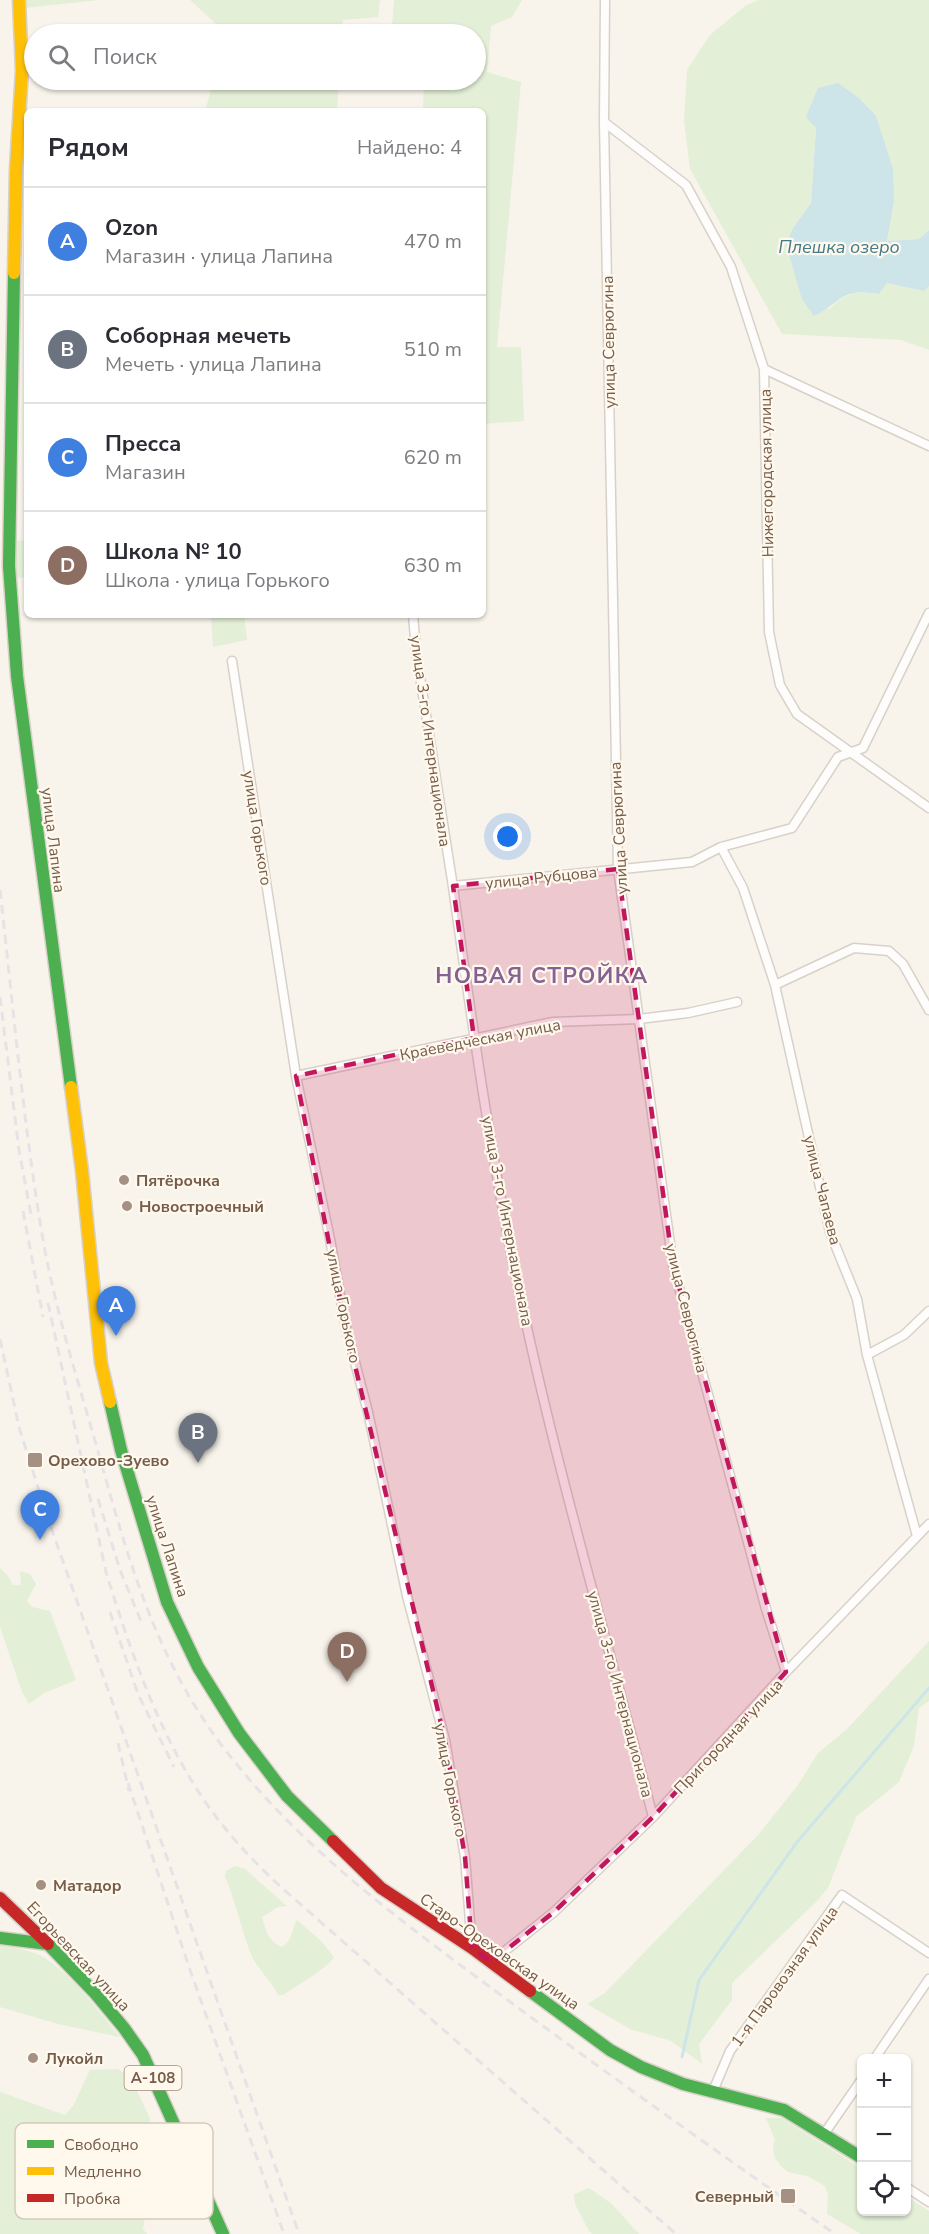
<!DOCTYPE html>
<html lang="ru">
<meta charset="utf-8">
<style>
body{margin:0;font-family:"Nunito Sans",sans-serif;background:#f2f2f3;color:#2b2b33}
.controls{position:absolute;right:18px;bottom:18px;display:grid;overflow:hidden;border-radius:9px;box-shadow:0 2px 4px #0004}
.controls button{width:54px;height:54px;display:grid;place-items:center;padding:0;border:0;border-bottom:2px solid #e1e1e2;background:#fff;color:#2b2b33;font:30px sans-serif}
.you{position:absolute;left:508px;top:837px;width:21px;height:21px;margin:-15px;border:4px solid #fff;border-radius:50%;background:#1a73e8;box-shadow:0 0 0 9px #1a73e833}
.badge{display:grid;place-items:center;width:39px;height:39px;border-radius:50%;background:#a49183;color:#fff;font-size:20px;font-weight:700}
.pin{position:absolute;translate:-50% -50px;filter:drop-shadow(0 2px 3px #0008)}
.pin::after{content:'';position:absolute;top:32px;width:21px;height:18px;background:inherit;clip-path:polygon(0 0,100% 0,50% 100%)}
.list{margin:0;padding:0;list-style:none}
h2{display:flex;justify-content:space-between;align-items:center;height:78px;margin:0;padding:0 24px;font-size:26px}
h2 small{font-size:20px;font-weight:400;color:#7c7c81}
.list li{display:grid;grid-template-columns:39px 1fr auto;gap:18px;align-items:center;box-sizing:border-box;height:108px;padding:0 24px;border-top:2px solid #e1e1e2}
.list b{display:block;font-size:22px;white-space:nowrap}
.list p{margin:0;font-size:20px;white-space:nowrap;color:#7c7c81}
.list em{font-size:20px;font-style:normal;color:#7c7c81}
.icon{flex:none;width:33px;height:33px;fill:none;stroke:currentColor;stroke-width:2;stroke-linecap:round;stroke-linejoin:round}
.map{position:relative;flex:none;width:929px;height:2234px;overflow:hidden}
.search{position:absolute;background:#fff;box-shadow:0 2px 4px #0004;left:24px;top:24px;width:462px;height:66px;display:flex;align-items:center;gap:15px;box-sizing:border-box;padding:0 21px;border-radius:33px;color:#7c7c81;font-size:22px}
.panel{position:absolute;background:#fff;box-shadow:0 2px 4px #0004;left:24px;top:108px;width:462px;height:510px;border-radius:9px}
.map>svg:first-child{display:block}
.green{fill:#e3efd6}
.water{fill:#cde5e8}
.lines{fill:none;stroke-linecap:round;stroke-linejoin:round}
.stream{stroke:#cde5e8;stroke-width:3}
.street-casing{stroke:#d7d1c9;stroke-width:11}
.fast-casing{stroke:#d8d1c9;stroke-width:15}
.slow-casing{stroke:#d8d1c9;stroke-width:15}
.jam-casing{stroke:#d8d1c9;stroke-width:15}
.street{stroke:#fefdfc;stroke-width:8}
.fast{stroke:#4caf50;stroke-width:12}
.slow{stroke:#ffc107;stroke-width:12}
.jam{stroke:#c62828;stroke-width:12}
.rail{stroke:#e5e3e5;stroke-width:3;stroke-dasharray:9 6;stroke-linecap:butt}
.marked{fill:#c2185b;fill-opacity:0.2;stroke:#c2185b;stroke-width:4.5;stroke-dasharray:12 8;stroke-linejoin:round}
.poi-dot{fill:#a49183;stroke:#fff9ed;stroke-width:2}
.labels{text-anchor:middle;stroke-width:4.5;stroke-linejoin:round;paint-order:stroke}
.shield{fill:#fff9ed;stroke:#9f8b7c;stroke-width:1.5}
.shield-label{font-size:15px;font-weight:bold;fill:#765c4b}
.street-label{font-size:16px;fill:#765c4b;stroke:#fff9ed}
.poi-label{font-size:16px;font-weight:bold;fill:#765c4b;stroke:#fff9ed;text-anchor:start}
.water-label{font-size:18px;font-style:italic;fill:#447a8a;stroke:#fff9ed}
.district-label{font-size:22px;font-weight:bold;letter-spacing:1.5px;fill:#856293;stroke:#fff9ed}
.key{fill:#fff9ed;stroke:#d6cabc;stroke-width:1.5}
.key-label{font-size:16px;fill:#765c4b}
</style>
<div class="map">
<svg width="929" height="2234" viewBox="0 0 929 2234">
<rect width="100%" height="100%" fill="#f8f4eb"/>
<path class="green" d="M 26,0 L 99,0 L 25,8 Z
M 190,0 L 380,0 L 378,17 L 343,20 L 342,34 L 227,34 Z
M 394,0 L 522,0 L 512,17 L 491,26 L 487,72 L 521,82 L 497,347 L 521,347 L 524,421 L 483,424 L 483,111 L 423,111 L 424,80 L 476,80 L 476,34 L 406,34 L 407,29 L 392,26 Z
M 758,0 L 929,0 L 929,230 L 919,239 L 887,241 L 894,202 L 816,128 L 811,203 L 793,228 L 791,264 L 797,279 L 829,309 C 847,292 854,291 879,294 L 887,283 L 924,291 L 929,286 L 929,350 L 901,340 L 782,334 L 690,169 L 684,120 L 687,70 L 710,35 L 745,6 Z
M 214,80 L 339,80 L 337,111 L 205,111 Z
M 14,540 L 27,541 L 27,577 L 16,578 Z
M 211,615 L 244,615 L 247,640 L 213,647 Z
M 0,1568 L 8,1576 L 13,1585 L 21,1585 L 20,1571 L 30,1574 L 36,1584 L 27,1601 L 32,1607 L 50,1611 L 76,1680 L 44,1693 L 29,1704 L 22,1692 L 0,1627 Z
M 929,1641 L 929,1701 L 919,1708 L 914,1746 L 899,1782 L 856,1817 L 828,1888 L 816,1902 L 732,1983 L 732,2000 L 699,2044 L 702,2064 L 671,2041 L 630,2029 L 587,2004 L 605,1993 L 758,1835 L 798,1785 L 818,1753 L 847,1729 Z
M 235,1866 L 245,1869 L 287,1906 L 278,1907 L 262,1917 C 266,1931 268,1941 282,1947 C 294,1939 291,1930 297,1920 L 322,1942 L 334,1957 C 327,1969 296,1986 283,1995 L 278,1995 C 271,1980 256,1968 250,1952 C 241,1927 235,1901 225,1876 L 226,1871 Z
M 0,1945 C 15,1948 32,1950 45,1958 C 75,1978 97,2010 120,2037 L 58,2024 L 0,2007 Z
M 118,2069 L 130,2077 L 149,2116 L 156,2152 L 143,2229 L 147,2234 L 0,2234 L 0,2092 L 65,2115 L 73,2106 L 90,2070 Z
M 766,2118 L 781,2118 L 861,2168 L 862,2212 L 906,2212 L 907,2197 L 929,2211 L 929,2234 L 861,2234 L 827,2214 L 828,2195 L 825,2186 L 807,2176 L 788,2172 L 781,2166 L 775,2158 L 773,2149 L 775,2140 Z
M 589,2188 L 612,2204 L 639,2234 L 592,2234 L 589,2231 L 575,2204 L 574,2194 Z"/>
<path class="water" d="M 838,83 L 860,99 L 876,116 L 893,169 L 894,202 L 887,241 L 919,239 L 929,230 L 929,286 L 924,291 L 887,283 L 879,294 C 840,288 845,300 814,316 L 802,299 L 786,245 L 793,228 L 811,203 L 816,128 L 806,117 L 818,88 Z"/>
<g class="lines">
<path class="stream" d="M 682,2057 L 699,1980 L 797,1842 L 929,1688"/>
<g class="street-casing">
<path id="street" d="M 605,0 L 604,122 L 618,869 L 673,1265 L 766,1609 L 786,1672
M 604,122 L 686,185 L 731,267 L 764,369 L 769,632 L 780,685 L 797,714 L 929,808
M 764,369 L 929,446
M 413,615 L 416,651 C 428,730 441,808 453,887 C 472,1023 491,1160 520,1295 C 557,1471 608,1643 653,1817
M 232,661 L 296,1076 L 330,1239 L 345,1324 L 368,1412 L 407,1596 L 445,1740 L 465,1857 L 472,1948
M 721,847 L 743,888 L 775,985 L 830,1232 L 857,1299 L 867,1355 L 917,1536
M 453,886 L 692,862 L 721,847 L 792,828 L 838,757 L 863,748 L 929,613
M 775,985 L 854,948 L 889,951 L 903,964 L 929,1010
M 296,1076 L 553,1022 L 639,1019 L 688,1013 L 737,1002
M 867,1355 L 904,1335 L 929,1311
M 491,1962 L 554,1912 L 653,1817 L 786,1672 L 929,1524
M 875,2058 L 929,1979
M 713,2091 L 730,2051 L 842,1895 L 929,1953
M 824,2134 L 862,2079
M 906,2187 L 929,2202"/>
</g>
<g class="fast-casing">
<path id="fast" d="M 14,273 L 9,566 L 17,676 L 71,1087
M 110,1402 L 121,1450 L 167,1602 L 198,1667 L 239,1733 L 287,1796 L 333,1841
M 0,1938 L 48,1944 L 94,1992 L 124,2028 L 143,2055 L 223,2234
M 530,1991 L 610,2050 L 641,2067 L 683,2084 L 784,2110 L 862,2158"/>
</g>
<g class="slow-casing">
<path id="slow" d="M 14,273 L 16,169 L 22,70 L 19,0
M 71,1087 L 82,1171 L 101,1363 L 110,1402"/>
</g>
<g class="jam-casing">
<path id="jam" d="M 333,1841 L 381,1888 L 472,1948 L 530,1991
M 0,1898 L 48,1944"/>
</g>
<use href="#street" class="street"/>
<use href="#fast" class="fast"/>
<use href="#slow" class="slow"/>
<use href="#jam" class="jam"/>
<path class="rail" d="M 0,890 C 13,1005 23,1120 42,1234 C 55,1311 80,1387 101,1462 C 130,1566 157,1660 223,1747 C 302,1851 409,1927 513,2004 C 619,2082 727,2159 835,2234
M 0,997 L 19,1150 L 32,1220
M 23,1211 L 43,1317
M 48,1303 L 106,1572 C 131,1653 161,1741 211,1810 C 232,1839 256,1864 282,1888 L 676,2234
M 0,1339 L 19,1427 L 46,1513 L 299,2234
M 98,1499 L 120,1570 L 143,1626
M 110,1612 L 138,1694 L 174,1767
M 118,1743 L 129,1791
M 128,1783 L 190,1970 L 284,2234"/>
</g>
<path class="marked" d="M 618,869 L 673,1265 L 786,1672 L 653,1817 L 554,1912 L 491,1962 L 472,1948 L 465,1857 L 445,1740 L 345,1324 L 296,1076 L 474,1038 L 453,886 Z"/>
<g class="poi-dot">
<circle cx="124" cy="1180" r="6"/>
<circle cx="127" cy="1206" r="6"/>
<rect x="27" y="1452" width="16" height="16" rx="3"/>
<circle cx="41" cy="1885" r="6"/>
<circle cx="33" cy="2058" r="6"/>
<rect x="780" y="2188" width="16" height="16" rx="3"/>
</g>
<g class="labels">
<rect class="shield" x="124.5" y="2066" width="57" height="24" rx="4.5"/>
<g class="shield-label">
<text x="153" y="2083">А-108</text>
</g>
<g class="street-label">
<text transform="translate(608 342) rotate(-91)" y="6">улица Севрюгина</text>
<text transform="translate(766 473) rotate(-91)" y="6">Нижегородская улица</text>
<text transform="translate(431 741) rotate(82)" y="6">улица 3-го Интернационала</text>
<text transform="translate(258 828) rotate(81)" y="6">улица Горького</text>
<text transform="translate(618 828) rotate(-93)" y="6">улица Севрюгина</text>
<text transform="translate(54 840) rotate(83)" y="6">улица Лапина</text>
<text transform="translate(541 877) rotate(-6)" y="6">улица Рубцова</text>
<text transform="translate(480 1039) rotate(-11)" y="6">Краеведческая улица</text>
<text transform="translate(823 1190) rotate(76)" y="6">улица Чапаева</text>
<text transform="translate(508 1221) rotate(79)" y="6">улица 3-го Интернационала</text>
<text transform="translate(344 1306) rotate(78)" y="6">улица Горького</text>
<text transform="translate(687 1308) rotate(76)" y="6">улица Севрюгина</text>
<text transform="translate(168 1546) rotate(72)" y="6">улица Лапина</text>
<text transform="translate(621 1694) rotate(75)" y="6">улица 3-го Интернационала</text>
<text transform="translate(728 1736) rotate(-47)" y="6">Пригородная улица</text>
<text transform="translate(451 1780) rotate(79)" y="6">улица Горького</text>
<text transform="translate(500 1951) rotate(35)" y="6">Старо-Ореховская улица</text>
<text transform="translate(79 1956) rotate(47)" y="6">Егорьевская улица</text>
<text transform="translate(784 1976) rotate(-54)" y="6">1-я Паровозная улица</text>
</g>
<g class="poi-label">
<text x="136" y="1186">Пятёрочка</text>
<text x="139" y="1212">Новостроечный</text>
<text x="48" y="1466">Орехово-Зуево</text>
<text x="53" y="1891">Матадор</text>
<text x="45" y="2064">Лукойл</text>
<text x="774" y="2202" text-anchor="end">Северный</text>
</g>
<g class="water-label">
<text x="839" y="253">Плешка озеро</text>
</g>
<g class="district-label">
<text x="542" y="983">НОВАЯ СТРОЙКА</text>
</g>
</g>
<rect x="15" y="2123" width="198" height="96" rx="9" class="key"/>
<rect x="27" y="2140" width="27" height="8" fill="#4caf50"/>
<rect x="27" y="2167" width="27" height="8" fill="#ffc107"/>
<rect x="27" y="2194" width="27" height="8" fill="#c62828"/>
<g class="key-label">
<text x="64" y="2150">Свободно</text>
<text x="64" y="2177">Медленно</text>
<text x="64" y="2204">Пробка</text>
</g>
</svg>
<div class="controls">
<button>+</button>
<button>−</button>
<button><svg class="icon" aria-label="locate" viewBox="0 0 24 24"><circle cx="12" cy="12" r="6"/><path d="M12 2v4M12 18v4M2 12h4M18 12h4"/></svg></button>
</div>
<div class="you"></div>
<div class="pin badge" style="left:116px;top:1336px;background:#3f7fe0">A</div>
<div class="pin badge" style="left:198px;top:1463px;background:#6b7280">B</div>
<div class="pin badge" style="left:40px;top:1540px;background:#3f7fe0">C</div>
<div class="pin badge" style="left:347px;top:1682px;background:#8d6e63">D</div>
<div class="search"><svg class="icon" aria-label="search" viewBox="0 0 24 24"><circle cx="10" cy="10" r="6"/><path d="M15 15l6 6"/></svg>Поиск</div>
<section class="panel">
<h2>Рядом<small>Найдено: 4</small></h2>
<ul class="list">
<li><span class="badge" style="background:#3f7fe0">A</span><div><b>Ozon</b><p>Магазин · улица Лапина</p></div><em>470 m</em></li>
<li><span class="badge" style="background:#6b7280">B</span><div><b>Соборная мечеть</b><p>Мечеть · улица Лапина</p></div><em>510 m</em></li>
<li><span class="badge" style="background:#3f7fe0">C</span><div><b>Пресса</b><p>Магазин</p></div><em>620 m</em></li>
<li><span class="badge" style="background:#8d6e63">D</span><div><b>Школа № 10</b><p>Школа · улица Горького</p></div><em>630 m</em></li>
</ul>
</section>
</div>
